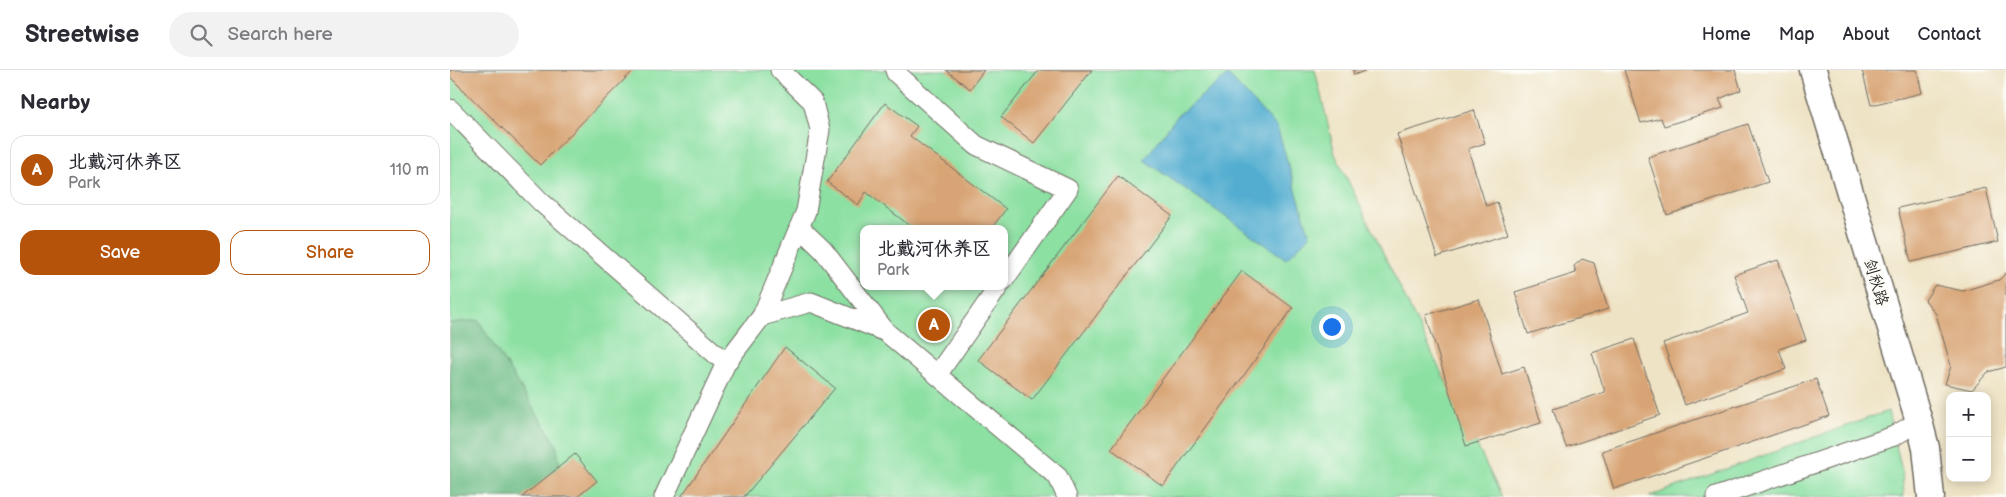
<!DOCTYPE html>
<meta charset="utf-8">
<style>
body{margin:0;font-family:"Balsamiq Sans","LXGW WenKai TC",sans-serif;background:#f2f2f3;color:#2b2b33}
.controls{position:absolute;right:15px;bottom:15px;display:grid;overflow:hidden;border-radius:10px;box-shadow:0 2px 12px #0003}
.controls button{width:45px;height:45px;display:grid;place-items:center;padding:0;border:0;border-bottom:1px solid #e1e1e2;background:#fff;color:#2b2b33;font:25px sans-serif}
.you{position:absolute;left:881px;top:256px;width:18px;height:18px;margin:-12px;border:4px solid #fff;border-radius:50%;background:#1a73e8;box-shadow:0 0 0 8px #1a73e833}
.badge{display:grid;place-items:center;width:32px;height:32px;border-radius:50%;background:#b45309;color:#fff;font-size:16px;font-weight:700}
.pin{position:absolute;translate:-50% -50%;border:2px solid #fff;box-shadow:0 1px 5px #0006}
.popup{position:absolute;left:410px;top:155px;width:148px;height:65px;box-sizing:border-box;display:grid;place-content:center;border-radius:10px;background:#fff;filter:drop-shadow(0 1px 4px #0005);font-size:16px;white-space:nowrap;color:#7c7c81}
.popup b{font-size:19px;color:#2b2b33}
.popup::after{content:'';position:absolute;left:50%;top:100%;margin-left:-10px;border:10px solid transparent;border-top-color:#fff}
.list{margin:0;padding:0;list-style:none}
h2{display:flex;justify-content:space-between;align-items:center;height:65px;margin:0;padding:0 20px;font-size:21px}
h2 small{font-size:16px;font-weight:400;color:#7c7c81}
.list li{display:grid;grid-template-columns:32px 1fr auto;gap:15px;align-items:center;box-sizing:border-box;height:70px;margin:0 10px 10px;padding:0 10px;border:1px solid #e1e1e2;border-radius:15px}
.list b{display:block;font-size:19px;white-space:nowrap}
.list p{margin:0;font-size:16px;white-space:nowrap;color:#7c7c81}
.list em{font-size:16px;font-style:normal;color:#7c7c81}
.actions{display:flex;gap:10px;padding:15px 20px}
.actions a{flex:1;padding:11px 0;border:1px solid #b45309;border-radius:15px;text-align:center;font-size:18px;color:#b45309}
.actions .main{background:#b45309;color:#fff}
.icon{flex:none;width:28px;height:28px;fill:none;stroke:currentColor;stroke-width:2;stroke-linecap:round;stroke-linejoin:round}
.map{position:relative;flex:none;width:1556px;height:427px;overflow:hidden}
header{display:flex;align-items:center;gap:30px;box-sizing:border-box;height:70px;padding:0 25px;background:#fff;border-bottom:1px solid #e1e1e2}
header strong{font-size:24px}
nav{display:flex;gap:28px;margin-inline-start:auto;font-size:18px}
.search{width:350px;height:45px;background:#f2f2f3;display:flex;align-items:center;gap:12px;box-sizing:border-box;padding:0 18px;border-radius:28px;color:#7c7c81;font-size:19px}
main{display:flex}
aside{flex:1;background:#fff}
.map>svg:first-child{display:block}
.green{fill:#8be0a2;stroke:#5b8666;fill-rule:evenodd}
.forest{fill:#70be88;stroke:#4e745a}
.water{fill:#52add0;stroke:#3e6c7e}
.building{fill:#d8a475}
.lines{fill:none;stroke-linecap:round;stroke-linejoin:round}
.minor-casing{stroke:#6f6b61;stroke-width:21}
.secondary-casing{stroke:#6f6b61;stroke-width:29}
.minor{stroke:#fff;stroke-width:19}
.secondary{stroke:#fff;stroke-width:26}
.labels{text-anchor:middle;stroke-width:4.5;stroke-linejoin:round;paint-order:stroke}
.street-label{font-size:16px;fill:#2b2b2b;stroke:#fdfcf7}
</style>
<header>
<strong>Streetwise</strong>
<div class="search"><svg class="icon" aria-label="search" viewBox="0 0 24 24"><circle cx="10" cy="10" r="6"/><path d="M15 15l6 6"/></svg>Search here</div>
<nav><a>Home</a><a>Map</a><a>About</a><a>Contact</a></nav>
</header>
<main>
<aside>
<h2>Nearby<small></small></h2>
<ul class="list">
<li><span class="badge">A</span><div><b>北戴河休养区</b><p>Park</p></div><em>110 m</em></li>
</ul>
<div class="actions"><a class="main">Save</a><a>Share</a></div>
</aside>
<div class="map">
<svg width="1556" height="427" viewBox="0 0 1556 427">
<rect width="100%" height="100%" fill="#fdfcf7"/>
<filter id="ink" filterUnits="userSpaceOnUse"><feTurbulence type="fractalNoise" baseFrequency=".02" numOctaves="2"/><feDisplacementMap in="SourceGraphic" scale="10" xChannelSelector="R" yChannelSelector="G"/><feConvolveMatrix kernelMatrix="1 2 1 2 8 2 1 2 1" color-interpolation-filters="sRGB"/></filter>
<filter id="wash" filterUnits="userSpaceOnUse"><feTurbulence type="fractalNoise" baseFrequency=".0096" numOctaves="4" result="noise"/><feDisplacementMap in="SourceGraphic" scale="20" xChannelSelector="R" yChannelSelector="G"/><feGaussianBlur stdDeviation="1.12" result="paint"/><feColorMatrix in="noise" values="0 0 0 0 0 0 0 0 0 0 0 0 0 0 0 0 0 1.4 0 .05"/><feComposite in="paint" operator="in"/></filter>
<g filter="url(#wash)">
<rect width="100%" height="100%" fill="#eee3c5"/>
<path class="green" d="M 0,0 L 865,0 L 885,84 L 1052,427 L 0,427 ZM 414,159 L 554,159 L 554,216 L 414,216 Z
M 1438,341 L 1452,401 L 1454,427 L 1198,427 Z"/>
<path class="forest" d="M 28,250 L 106,374 L 116,427 L 0,427 L 0,253 Z"/>
<path class="water" d="M 778,5 L 827,57 L 860,166 L 836,189 L 694,90 L 728,45 Z"/>
<g id="blocks">
<path class="building" d="M 0,0 L 184,0 L 90,95 L 0,7 Z
M 496,0 L 534,0 L 520,19 Z
M 589,0 L 642,0 L 584,73 L 551,47 Z
M 903,0 L 917,0 L 904,5 Z
M 1174,0 L 1285,0 L 1291,20 L 1269,29 L 1273,38 L 1214,56 L 1211,48 L 1191,53 Z
M 1412,0 L 1467,0 L 1472,23 L 1421,35 Z
M 435,33 L 467,56 L 460,66 L 556,139 L 541,159 L 464,159 L 416,122 L 408,135 L 377,112 Z
M 1024,40 L 1035,73 L 1018,79 L 1036,136 L 1047,132 L 1058,164 L 987,187 L 947,64 Z
M 1298,54 L 1318,112 L 1217,145 L 1198,87 Z
M 668,106 L 722,146 L 582,330 L 528,290 Z
M 1536,118 L 1548,172 L 1461,192 L 1448,138 Z
M 1132,189 L 1144,193 L 1158,239 L 1078,264 L 1065,222 L 1126,203 L 1124,196 Z
M 1328,190 L 1356,270 L 1329,279 L 1336,299 L 1235,335 L 1213,273 L 1298,243 L 1284,205 Z
M 792,201 L 843,238 L 713,416 L 661,379 Z
M 1556,203 L 1556,297 L 1538,302 L 1522,320 L 1495,314 L 1501,296 L 1486,244 L 1475,230 L 1485,215 L 1513,221 L 1549,210 Z
M 1029,229 L 1052,304 L 1074,297 L 1091,353 L 1016,376 L 976,245 Z
M 1184,269 L 1210,345 L 1116,377 L 1103,339 L 1155,322 L 1142,283 Z
M 335,277 L 385,318 L 294,427 L 231,427 Z
M 1366,309 L 1379,346 L 1164,419 L 1152,381 Z
M 125,384 L 147,411 L 127,427 L 72,427 Z"/>
</g>
</g>
<g filter="url(#ink)">
<use href="#blocks" fill-opacity="0" stroke="#6f6b61" stroke-width="1"/>
<g class="lines">
<g class="minor-casing">
<path id="minor" d="M 445,0 L 446,3 L 526,75 L 618,119 L 554,210
M 0,39 L 91,132 L 276,293 L 312,246 L 361,232 L 436,262
M 349,157 L 373,180 L 436,262 L 608,407 L 617,427
M 312,246 L 356,141 L 370,60 L 363,32 L 330,0
M 487,305 L 549,216
M 214,427 L 276,293
M 1266,427 L 1444,366 L 1469,351"/>
</g>
<g class="secondary-casing">
<path id="secondary" d="M 1363,0 L 1469,351 L 1476,378 L 1481,427"/>
</g>
<use href="#minor" class="minor"/>
<use href="#secondary" class="secondary"/>
</g>
</g>
<g class="labels">
<g class="street-label">
<text transform="translate(1427 212) rotate(73)" y="6">剑秋路</text>
</g>
</g>
</svg>
<div class="controls">
<button>+</button>
<button>−</button>
</div>
<div class="you"></div>
<div class="pin badge" style="left:484px;top:255px">A</div>
<div class="popup"><b>北戴河休养区</b>Park</div>
</div>
</main>
